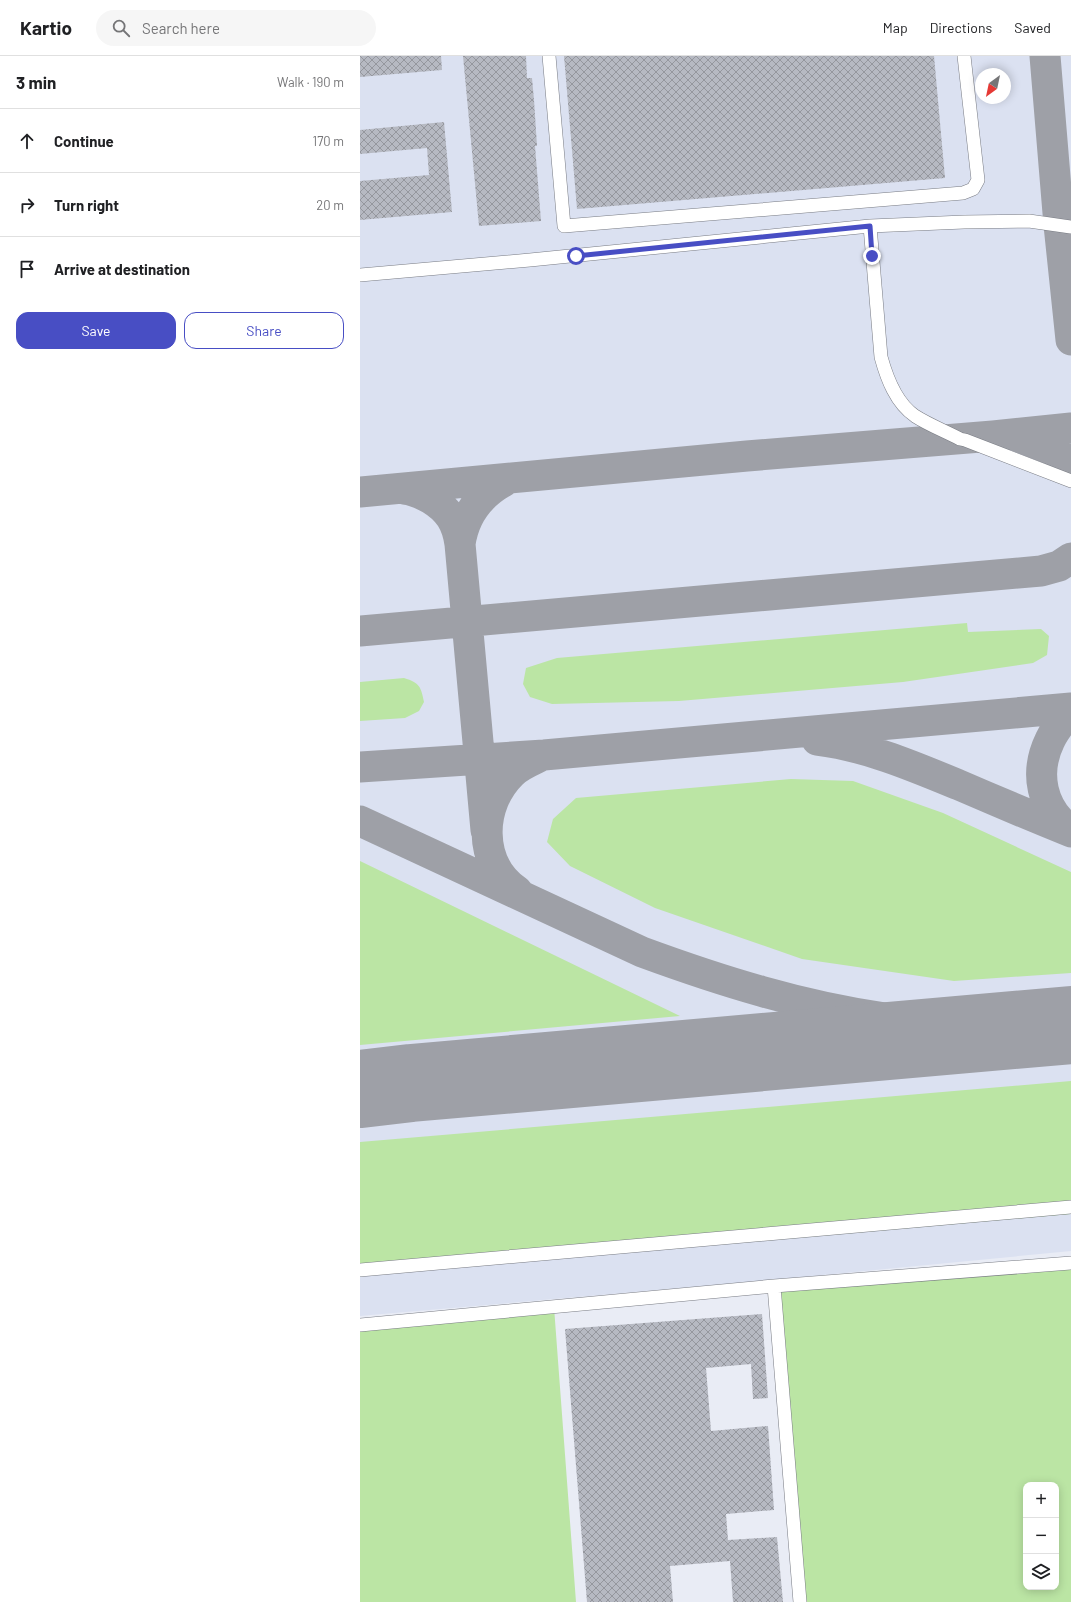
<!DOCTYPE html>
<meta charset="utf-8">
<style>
body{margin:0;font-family:Barlow,sans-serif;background:#f6f6f6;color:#202124}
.controls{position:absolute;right:12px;bottom:12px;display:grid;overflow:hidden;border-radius:8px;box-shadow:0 2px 10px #0003}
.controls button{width:36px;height:36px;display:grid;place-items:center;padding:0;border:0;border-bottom:1px solid #e0e0e0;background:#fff;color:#202124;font:20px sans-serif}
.compass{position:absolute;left:615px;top:12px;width:36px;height:36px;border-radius:50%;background:#fff;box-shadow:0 2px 10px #0003;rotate:213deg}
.stop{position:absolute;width:12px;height:12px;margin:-9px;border:3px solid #484ec4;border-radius:50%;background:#fff}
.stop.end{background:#484ec4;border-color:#fff;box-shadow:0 1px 4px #0008}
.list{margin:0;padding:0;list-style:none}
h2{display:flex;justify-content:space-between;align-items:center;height:52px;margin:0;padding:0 16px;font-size:17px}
h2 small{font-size:13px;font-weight:400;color:#757577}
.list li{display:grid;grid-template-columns:26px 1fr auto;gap:12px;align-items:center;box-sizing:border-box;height:64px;padding:0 16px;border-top:1px solid #e0e0e0}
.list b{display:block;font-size:15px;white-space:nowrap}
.list em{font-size:13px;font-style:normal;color:#757577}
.actions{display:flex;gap:8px;padding:12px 16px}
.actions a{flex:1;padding:9px 0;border:1px solid #484ec4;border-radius:12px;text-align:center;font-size:14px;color:#484ec4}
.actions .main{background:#484ec4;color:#fff}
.icon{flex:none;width:22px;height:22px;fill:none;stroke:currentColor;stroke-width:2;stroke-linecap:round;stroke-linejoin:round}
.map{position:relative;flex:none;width:711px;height:1546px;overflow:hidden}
header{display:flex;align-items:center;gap:24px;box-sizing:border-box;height:56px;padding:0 20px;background:#fff;border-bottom:1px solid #e0e0e0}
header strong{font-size:19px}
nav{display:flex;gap:22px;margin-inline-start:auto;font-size:14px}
.search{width:280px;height:36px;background:#f6f6f6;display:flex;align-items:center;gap:10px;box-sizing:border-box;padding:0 14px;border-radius:22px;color:#757577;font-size:15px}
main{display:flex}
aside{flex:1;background:#fff}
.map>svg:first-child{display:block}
.built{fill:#dbe1f1;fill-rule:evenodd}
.green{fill:#bbe5a4;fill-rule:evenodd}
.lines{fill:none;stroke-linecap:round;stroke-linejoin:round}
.taxiway{stroke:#9ea0a7;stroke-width:31}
.runway{stroke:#9ea0a7;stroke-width:78}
.building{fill:url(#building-cross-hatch)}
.minor-casing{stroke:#787b83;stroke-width:14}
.minor{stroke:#fff;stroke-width:13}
.route{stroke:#484ec4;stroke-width:5}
</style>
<header>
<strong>Kartio</strong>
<div class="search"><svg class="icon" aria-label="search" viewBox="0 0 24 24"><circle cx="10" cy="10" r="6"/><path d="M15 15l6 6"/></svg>Search here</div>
<nav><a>Map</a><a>Directions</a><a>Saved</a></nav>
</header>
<main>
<aside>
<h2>3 min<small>Walk · 190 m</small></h2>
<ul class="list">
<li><svg class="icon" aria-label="ahead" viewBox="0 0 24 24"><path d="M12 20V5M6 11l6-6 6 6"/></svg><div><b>Continue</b></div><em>170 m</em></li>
<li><svg class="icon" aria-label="right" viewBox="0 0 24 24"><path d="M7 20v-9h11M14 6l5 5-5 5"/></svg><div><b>Turn right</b></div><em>20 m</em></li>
<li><svg class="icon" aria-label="arrive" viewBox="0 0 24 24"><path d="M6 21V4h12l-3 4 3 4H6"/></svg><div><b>Arrive at destination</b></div></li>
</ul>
<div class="actions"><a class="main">Save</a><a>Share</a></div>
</aside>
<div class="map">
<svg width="711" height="1546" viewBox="0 0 711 1546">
<defs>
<pattern id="building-cross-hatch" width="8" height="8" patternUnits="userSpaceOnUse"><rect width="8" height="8" fill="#b6b9c2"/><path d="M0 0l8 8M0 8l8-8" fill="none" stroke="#95979e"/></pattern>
</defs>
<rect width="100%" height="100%" fill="#e9ecf5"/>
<path class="built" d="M 0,0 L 711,0 L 711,1195 L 412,1224 L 0,1260 ZM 621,18 L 645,18 L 645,42 L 621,42 Z"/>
<path class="green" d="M 607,567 L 608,576 L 681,573 L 689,580 L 687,599 L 673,607 L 543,626 L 319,645 L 192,648 L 170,641 L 163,628 L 166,612 L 197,602 Z
M 44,622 C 60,627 61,631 64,646 L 59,655 L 45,662 L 0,665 L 0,626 Z
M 431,723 L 493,725 L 583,757 L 711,816 L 711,917 L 594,925 L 442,903 L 295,852 L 210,810 L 187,786 L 193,763 L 216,742 Z
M 0,805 L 320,960 L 0,989 Z
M 711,1025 L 711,1158 L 0,1220 L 0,1086 Z
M 711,1207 L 711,1546 L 440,1546 L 414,1230 ZM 666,1429 L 696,1429 L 696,1531 L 666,1531 Z
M 194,1251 L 216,1546 L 0,1546 L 0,1271 Z"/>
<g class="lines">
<path class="taxiway" d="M 685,0 L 699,169 L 711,284
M 655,379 C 674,388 697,392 711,408
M 44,433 C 54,434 62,438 71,443 C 89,454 97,467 100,488
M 0,436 L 387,400 L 633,380 L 711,372
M 0,575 L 681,515 L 699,510 L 711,502
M 711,653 C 704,663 695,673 690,684 C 674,717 681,752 711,775
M 457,684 C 506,690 553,710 599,729 C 636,745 674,761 711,776
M 0,711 L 184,699 L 711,652
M 0,765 L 282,896 C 361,925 441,950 525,962 C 575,968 626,969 676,972
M 126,774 L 100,488 C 104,460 118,440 143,426
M 157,835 C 117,807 119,749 152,717 C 160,709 171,705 181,700
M 0,1032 L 51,1027"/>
<path class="runway" d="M 0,1033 L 51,1027 L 711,969"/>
</g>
<path class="building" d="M 0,0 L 81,0 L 82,14 L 0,21 Z
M 103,0 L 166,0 L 167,22 L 172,22 L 174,44 L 177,90 L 175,90 L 181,165 L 119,170 Z
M 204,0 L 574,0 L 585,122 L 217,153 Z
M 84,66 L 92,156 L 0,164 L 0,125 L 69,119 L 67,92 L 0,98 L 0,74 Z
M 402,1258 L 408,1342 L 393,1343 L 391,1308 L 346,1312 L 351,1375 L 408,1370 L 414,1454 L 366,1458 L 368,1484 L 417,1481 L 423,1546 L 373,1546 L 370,1505 L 310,1510 L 313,1546 L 227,1546 L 205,1273 Z"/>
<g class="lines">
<g class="minor-casing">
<path id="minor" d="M 189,0 L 204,170 L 603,137 L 613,133 L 618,124 L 604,0
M 510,170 L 521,301 C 527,323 536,347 555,360 C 569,369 585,375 600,383 L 605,384 L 711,425
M 0,219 L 170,204 L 510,170 L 604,166 L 669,165 L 711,171
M 0,1214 L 711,1151
M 414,1230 L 440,1546
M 0,1269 L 414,1230 L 711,1207"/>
</g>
<use href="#minor" class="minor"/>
</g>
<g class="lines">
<path class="route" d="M 216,200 L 510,170 L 512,200"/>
</g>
</svg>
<div class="controls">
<button>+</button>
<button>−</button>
<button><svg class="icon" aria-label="layers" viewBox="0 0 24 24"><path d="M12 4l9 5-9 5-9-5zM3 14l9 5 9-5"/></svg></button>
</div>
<svg class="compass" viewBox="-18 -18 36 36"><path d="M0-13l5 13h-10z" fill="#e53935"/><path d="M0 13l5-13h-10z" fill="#757577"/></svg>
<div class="stop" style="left:216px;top:200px"></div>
<div class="stop end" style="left:512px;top:200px"></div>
</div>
</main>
